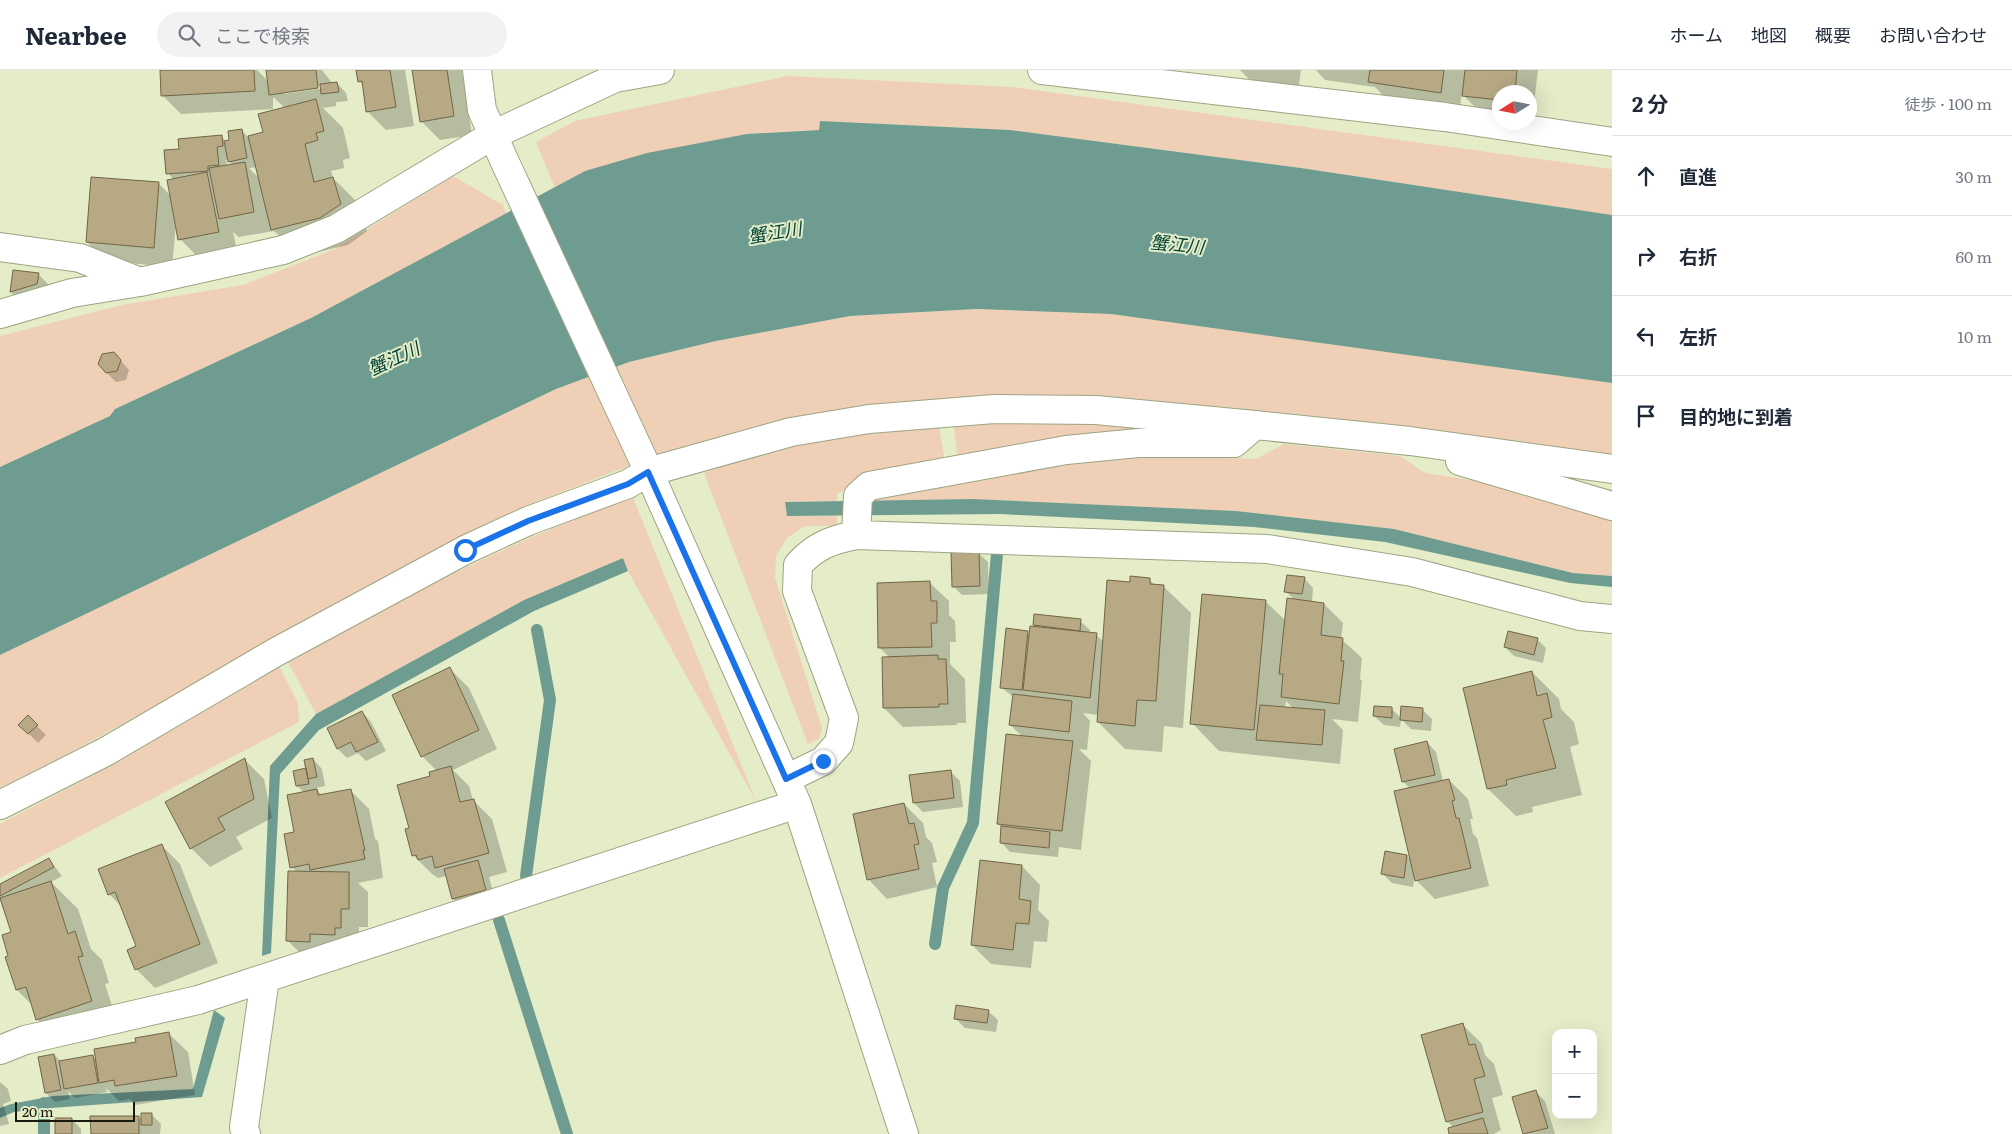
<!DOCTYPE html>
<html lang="ja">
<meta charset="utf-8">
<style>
body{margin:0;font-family:Literata,"Noto Sans JP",serif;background:#f2f2f3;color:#1f2937}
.controls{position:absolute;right:15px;bottom:15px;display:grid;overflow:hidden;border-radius:10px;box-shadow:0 5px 20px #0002}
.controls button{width:45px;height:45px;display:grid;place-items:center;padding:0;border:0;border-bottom:1px solid #e0e1e3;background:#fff;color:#1f2937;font:25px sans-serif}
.compass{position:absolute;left:1492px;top:15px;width:45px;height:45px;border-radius:50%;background:#fff;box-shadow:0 5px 20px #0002;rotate:259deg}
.scale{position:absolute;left:15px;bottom:12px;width:120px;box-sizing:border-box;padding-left:5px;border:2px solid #16190b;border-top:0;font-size:14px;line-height:18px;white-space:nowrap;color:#16190b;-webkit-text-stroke:4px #e4ecc8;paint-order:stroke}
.stop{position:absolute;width:15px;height:15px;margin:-11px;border:4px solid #1a73e8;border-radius:50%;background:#fff}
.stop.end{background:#1a73e8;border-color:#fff;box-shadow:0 1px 5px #0008}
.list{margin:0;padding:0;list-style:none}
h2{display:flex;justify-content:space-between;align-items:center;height:65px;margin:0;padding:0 20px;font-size:21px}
h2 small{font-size:16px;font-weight:400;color:#747a83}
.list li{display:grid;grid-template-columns:32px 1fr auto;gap:15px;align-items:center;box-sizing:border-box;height:80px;padding:0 20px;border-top:1px solid #e0e1e3}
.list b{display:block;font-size:19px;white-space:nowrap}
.list em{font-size:16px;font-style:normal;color:#747a83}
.icon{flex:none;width:28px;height:28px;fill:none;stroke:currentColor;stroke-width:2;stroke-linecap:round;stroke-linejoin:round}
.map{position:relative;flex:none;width:1612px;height:1064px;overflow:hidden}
header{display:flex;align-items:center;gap:30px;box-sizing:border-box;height:70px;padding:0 25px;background:#fff;border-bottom:1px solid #e0e1e3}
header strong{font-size:24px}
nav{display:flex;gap:28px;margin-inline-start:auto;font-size:18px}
.search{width:350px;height:45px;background:#f2f2f3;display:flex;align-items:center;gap:12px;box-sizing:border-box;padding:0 18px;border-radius:28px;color:#747a83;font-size:19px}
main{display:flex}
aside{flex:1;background:#fff}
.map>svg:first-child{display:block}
.green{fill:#efd0b6}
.water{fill:#6f9c90}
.shadow{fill:#0003;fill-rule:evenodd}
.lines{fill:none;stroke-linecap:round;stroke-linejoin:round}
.stream{stroke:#6f9c90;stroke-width:12}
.building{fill:#b7a984;stroke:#716545}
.minor-casing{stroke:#9ca482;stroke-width:30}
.minor{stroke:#fff;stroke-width:28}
.route{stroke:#1a73e8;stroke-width:6}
.labels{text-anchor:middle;stroke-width:4;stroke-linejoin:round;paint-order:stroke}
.water-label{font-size:18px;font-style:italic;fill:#004438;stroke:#e4ecc8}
</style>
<header>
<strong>Nearbee</strong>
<div class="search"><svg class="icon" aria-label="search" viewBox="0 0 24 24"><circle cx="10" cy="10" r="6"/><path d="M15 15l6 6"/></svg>ここで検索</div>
<nav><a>ホーム</a><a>地図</a><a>概要</a><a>お問い合わせ</a></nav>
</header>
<main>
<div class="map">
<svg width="1612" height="1064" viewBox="0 0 1612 1064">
<rect width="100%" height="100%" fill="#e4ecc8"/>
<path class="green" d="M 788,6 L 1012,17 L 1612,99 L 1612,145 L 1301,98 L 1010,60 L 820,51 L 820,60 L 747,64 L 585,101 L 555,118 L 536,72 L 575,51 Z
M 453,106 L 503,135 L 506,144 L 311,248 L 115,339 L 111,346 L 0,397 L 0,266 L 122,235 L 243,215 L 335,179 Z
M 976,239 L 1111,244 L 1612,313 L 1612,390 L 1081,330 L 668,384 L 615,401 L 533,433 L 453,472 L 0,721 L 0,585 L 556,319 L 629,292 L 716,271 L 850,246 Z
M 953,351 L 1055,352 L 1183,358 L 958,390 Z
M 939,355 L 945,393 L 864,408 L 837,424 L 837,431 L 785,432 L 787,446 L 837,446 L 837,456 L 805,456 L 787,468 L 776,486 L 775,508 L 822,658 L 819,669 L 808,674 L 704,403 L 761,383 L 843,365 Z
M 1284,374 L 1400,386 L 1425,403 L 1515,417 L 1612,445 L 1612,506 L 1573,503 L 1394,459 L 1236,441 L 973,429 L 876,431 L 876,425 L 1061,390 L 1141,385 L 1256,389 Z
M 633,428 L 756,731 L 628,501 L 623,488 L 524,530 L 316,644 L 287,590 C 400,530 512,469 633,428 Z
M 278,594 L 298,633 L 299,652 L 0,808 L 0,754 L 86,709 Z"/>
<path class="water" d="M 820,51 L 1010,60 L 1301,98 L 1612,145 L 1612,313 L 1111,244 L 976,239 L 850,246 L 716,271 L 629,292 L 556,319 L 0,585 L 0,397 L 110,346 L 115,339 L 311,248 L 585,101 L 647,83 L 747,64 L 819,60 Z
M 973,429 L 1236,441 L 1394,459 L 1573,503 L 1612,506 L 1612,517 L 1570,513 L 1385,472 L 1254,457 L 1000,444 L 787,446 L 785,432 Z
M 623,488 L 628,501 L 534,541 L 319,660 L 280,704 L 271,883 L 262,886 L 270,696 L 316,644 L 524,530 Z
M 214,940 L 225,948 L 202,1027 L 51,1038 L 14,1042 L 0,1048 L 0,1038 L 11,1034 L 53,1026 L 193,1019 Z"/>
<path class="shadow" d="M 161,0 L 257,0 L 269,12 L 267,0 L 322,0 L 333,14 L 337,13 L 346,23 L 348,31 L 336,32 L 336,36 L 323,38 L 343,58 L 350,88 L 343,90 L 344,98 L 331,101 L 333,108 L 360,135 L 367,161 L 348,175 L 300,186 L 274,161 L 239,167 L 233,162 L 237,181 L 199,188 L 180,169 L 176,153 L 172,197 L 106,191 L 87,172 L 159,114 L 171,126 L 174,110 L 168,103 L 180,80 L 221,66 L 226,72 L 231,71 L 241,60 L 248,67 L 265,63 L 285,38 L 273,27 L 273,39 L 181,44 L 162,25 ZM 324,15 L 324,18 L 284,24 L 284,21 ZM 226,89 L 233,95 L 227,96 ZM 257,97 L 260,109 L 249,98 Z
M 357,0 L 405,0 L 414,56 L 386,60 L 367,41 L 364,16 L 359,11 Z
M 413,0 L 462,0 L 472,65 L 440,70 L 421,51 Z
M 1240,0 L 1301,0 L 1298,22 L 1256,16 Z
M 1316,0 L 1538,0 L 1532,50 L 1530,50 L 1530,22 L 1500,22 L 1500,47 L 1482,44 L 1462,24 L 1459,42 L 1388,31 L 1375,17 L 1325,10 Z
M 38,204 L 48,214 L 46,223 L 20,231 L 11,222 Z
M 114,283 L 129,300 L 126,310 L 116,312 L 106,302 Z
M 978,483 L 988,492 L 989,524 L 962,525 L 953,516 Z
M 1304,508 L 1313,518 L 1312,532 L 1324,534 L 1343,553 L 1341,569 L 1362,588 L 1360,609 L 1362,611 L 1358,652 L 1332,649 L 1343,660 L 1340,694 L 1219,681 L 1192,653 L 1265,531 L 1286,551 L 1295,530 L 1286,522 ZM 1286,631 L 1294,639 L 1285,638 Z
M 1149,509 L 1155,515 L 1163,516 L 1191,543 L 1183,658 L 1164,656 L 1162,682 L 1125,679 L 1098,652 L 1098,645 L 1083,643 L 1090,651 L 1087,680 L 1079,679 L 1091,691 L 1081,780 L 1059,777 L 1058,787 L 1010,782 L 1001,772 L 1002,758 L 998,754 L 1023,667 L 1010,655 L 1013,627 L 1001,617 L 1027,562 L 1030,565 L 1038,559 L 1034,555 L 1080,551 L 1090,560 L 1089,564 L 1096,565 L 1104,572 L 1131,513 Z
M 930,513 L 949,531 L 949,545 L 955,551 L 956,572 L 950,572 L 950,594 L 965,609 L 966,653 L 957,653 L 957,655 L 903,657 L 884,638 L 890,588 L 880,578 Z
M 1537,569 L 1546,578 L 1543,593 L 1514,586 L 1505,577 Z
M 450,599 L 469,618 L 497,679 L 453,700 L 469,716 L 473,730 L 492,749 L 507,802 L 489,807 L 495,829 L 463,838 L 453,829 L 448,810 L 445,806 L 438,808 L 432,804 L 413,785 L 411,759 L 432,707 L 437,701 L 422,686 Z
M 1532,602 L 1559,629 L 1561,639 L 1574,652 L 1579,674 L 1570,677 L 1582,725 L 1532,737 L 1533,742 L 1516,746 L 1488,719 L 1464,619 Z
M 1392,639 L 1401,648 L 1422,639 L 1432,649 L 1431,661 L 1411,659 L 1401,649 L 1400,657 L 1384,655 L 1374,646 Z
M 362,642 L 371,652 L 386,681 L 366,691 L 358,683 L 347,688 L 338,679 L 329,659 Z
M 28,647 L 46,665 L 38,673 L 20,655 Z
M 1427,672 L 1436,682 L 1443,711 L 1449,710 L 1468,729 L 1473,749 L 1470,749 L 1473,764 L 1477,768 L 1489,816 L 1435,829 L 1416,810 L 1415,804 L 1413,817 L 1392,813 L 1383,804 L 1407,786 L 1412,791 L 1411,719 L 1403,712 Z
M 313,689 L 322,699 L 325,716 L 316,718 L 322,726 L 350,720 L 369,739 L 375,769 L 378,771 L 383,808 L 358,813 L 368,822 L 368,857 L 359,857 L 359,877 L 307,890 L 288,871 L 297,802 L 292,797 L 295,763 L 305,723 L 297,716 Z
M 245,690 L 264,709 L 272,748 L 236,767 L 243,779 L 210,797 L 191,778 Z
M 951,702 L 960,711 L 963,737 L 923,742 L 914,733 Z
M 904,734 L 923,753 L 926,767 L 932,773 L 937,792 L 932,793 L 937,817 L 887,829 L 869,810 L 854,745 Z
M 162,776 L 180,794 L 218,893 L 155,918 L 136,899 L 138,877 L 123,838 L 109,824 Z
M 49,789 L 62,806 L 51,812 L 78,839 L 91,879 L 102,890 L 109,913 L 105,914 L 119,958 L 65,976 L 37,949 L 33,936 L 17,920 L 7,888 L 10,887 L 12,863 L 0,830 L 0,816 Z
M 1022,796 L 1040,815 L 1038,840 L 1049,851 L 1047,872 L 1034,871 L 1031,898 L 991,894 L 972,875 Z
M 988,941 L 998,950 L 996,962 L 965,958 L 955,948 Z
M 1463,955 L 1482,974 L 1485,985 L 1494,994 L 1503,1025 L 1492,1028 L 1501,1060 L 1494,1064 L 1451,1064 L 1454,1058 L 1448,1052 Z
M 169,964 L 188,982 L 195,1025 L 135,1035 L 130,1029 L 119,1031 L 106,1018 L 107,1022 L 75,1028 L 68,1021 L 70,1029 L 55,1032 L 46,1023 L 54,985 L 62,992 L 93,987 L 97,991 Z
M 0,1012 L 8,1019 L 11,1031 L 3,1034 L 9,1054 L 0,1056 Z
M 1536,1022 L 1545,1031 L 1555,1064 L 1525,1064 L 1514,1028 Z
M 151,1044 L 161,1054 L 160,1064 L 92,1064 L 139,1047 L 143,1051 Z
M 72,1049 L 81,1059 L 81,1064 L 56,1064 Z"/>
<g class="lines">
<path class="stream" d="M 526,806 L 550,630 L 537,560
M 499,850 L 567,1064
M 935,874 L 943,818 L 973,753 L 997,484
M 44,1064 L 44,1033"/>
</g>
<path class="building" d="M 160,0 L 254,0 L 255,21 L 161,26 Z
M 266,0 L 316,0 L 318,18 L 269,25 Z
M 356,0 L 390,0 L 396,37 L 366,42 L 362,11 L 358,12 Z
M 412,0 L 447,0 L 454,46 L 420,52 Z
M 1370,0 L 1444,0 L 1441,23 L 1368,12 Z
M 1465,0 L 1517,0 L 1515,22 L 1500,22 L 1500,30 L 1462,26 Z
M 337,12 L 339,22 L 321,24 L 320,14 Z
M 316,29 L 324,61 L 316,63 L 318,70 L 305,74 L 314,112 L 333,107 L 341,134 L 320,148 L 271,160 L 248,66 L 263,62 L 258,44 Z
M 242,59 L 247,88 L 228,92 L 224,71 L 229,70 L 228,61 Z
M 222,65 L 223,76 L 217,77 L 219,95 L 208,96 L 208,101 L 166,104 L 164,80 L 179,79 L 178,69 Z
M 245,92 L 254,142 L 219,149 L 209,98 Z
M 207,102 L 219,162 L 178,170 L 167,110 Z
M 91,107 L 159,112 L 154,178 L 86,172 Z
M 13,200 L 39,203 L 37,214 L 10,222 Z
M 114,282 L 121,290 L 117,301 L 106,303 L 98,294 L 102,284 Z
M 979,481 L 980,516 L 952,517 L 951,482 Z
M 1287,505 L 1305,507 L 1302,524 L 1284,522 Z
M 1130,506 L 1150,508 L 1150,514 L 1164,515 L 1156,631 L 1137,630 L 1135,656 L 1097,652 L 1107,510 L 1130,512 Z
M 930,511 L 931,531 L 937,531 L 937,553 L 931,553 L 932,577 L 878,578 L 877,513 Z
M 1202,524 L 1266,530 L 1254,660 L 1190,654 Z
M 1287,528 L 1324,533 L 1321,565 L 1343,568 L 1341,591 L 1344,591 L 1339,634 L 1281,627 L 1283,604 L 1279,604 Z
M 1034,544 L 1081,549 L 1080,561 L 1033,555 Z
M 1030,556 L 1097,563 L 1090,628 L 1023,620 Z
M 1006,558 L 1028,561 L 1022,620 L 1000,618 Z
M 1508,561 L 1538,568 L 1534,585 L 1504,577 Z
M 938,585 L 938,589 L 946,589 L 948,634 L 939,634 L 939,637 L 883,638 L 882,587 Z
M 450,597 L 479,660 L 421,687 L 392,625 Z
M 1532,601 L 1537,626 L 1547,623 L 1552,647 L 1543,650 L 1556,698 L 1506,710 L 1507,715 L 1487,719 L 1463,618 Z
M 1013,624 L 1072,631 L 1069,662 L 1009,655 Z
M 1260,635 L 1325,640 L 1322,675 L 1256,670 Z
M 1374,636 L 1392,637 L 1392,648 L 1373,646 Z
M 1401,636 L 1423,638 L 1422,652 L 1400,650 Z
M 362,641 L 378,672 L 356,682 L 351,672 L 337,679 L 327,658 Z
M 28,645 L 38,655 L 28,664 L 18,655 Z
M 1006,664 L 1073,671 L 1062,761 L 997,754 Z
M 1427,671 L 1435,705 L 1402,712 L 1394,679 Z
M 245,688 L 254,729 L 218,748 L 225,760 L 190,779 L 165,732 Z
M 313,688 L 317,707 L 308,709 L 304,690 Z
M 451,696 L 460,732 L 474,729 L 489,783 L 435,798 L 432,786 L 418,790 L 416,785 L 412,786 L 405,759 L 409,758 L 397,715 L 430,706 L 429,702 Z
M 306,698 L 309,714 L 296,716 L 293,701 Z
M 951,700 L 954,728 L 913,733 L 909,705 Z
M 1449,709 L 1455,730 L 1452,731 L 1456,748 L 1459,748 L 1471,798 L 1415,811 L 1394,721 Z
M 317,719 L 318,725 L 351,719 L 365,780 L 363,780 L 365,789 L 310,800 L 309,794 L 290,798 L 284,764 L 294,762 L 287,725 Z
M 904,733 L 909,754 L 914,753 L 919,774 L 914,775 L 919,799 L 867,810 L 853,744 Z
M 1001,756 L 1050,762 L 1049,778 L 1000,773 Z
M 162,774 L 200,874 L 135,900 L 127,880 L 136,876 L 115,822 L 108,825 L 98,799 Z
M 1385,781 L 1407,785 L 1404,808 L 1381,804 Z
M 49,788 L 54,797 L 0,826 L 0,814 Z
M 478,790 L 486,820 L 452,829 L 444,799 Z
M 980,790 L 1022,795 L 1019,829 L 1031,831 L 1029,854 L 1016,853 L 1013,880 L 971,875 Z
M 288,801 L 349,802 L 349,839 L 341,839 L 341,858 L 335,858 L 335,865 L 310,864 L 310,872 L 286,871 Z
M 51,811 L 68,864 L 75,861 L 83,886 L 78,887 L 92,931 L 36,950 L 26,917 L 16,920 L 5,887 L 8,886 L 2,865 L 11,862 L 0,828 Z
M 956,935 L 989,940 L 987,953 L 954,949 Z
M 1463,953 L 1469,975 L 1475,974 L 1485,1006 L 1474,1009 L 1483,1042 L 1446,1052 L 1421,965 Z
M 169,962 L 177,1006 L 115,1016 L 114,1010 L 99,1013 L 94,979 L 136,972 L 135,968 Z
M 54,984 L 61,1020 L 45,1023 L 38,987 Z
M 93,985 L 98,1013 L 64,1019 L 59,991 Z
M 1536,1020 L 1548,1058 L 1523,1064 L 1512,1027 Z
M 141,1043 L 152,1043 L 152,1055 L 141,1055 Z
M 90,1046 L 139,1046 L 139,1064 L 91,1064 Z
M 55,1048 L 72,1048 L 72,1064 L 55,1064 Z
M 1483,1048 L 1488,1064 L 1449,1064 L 1448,1058 Z"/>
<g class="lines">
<g class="minor-casing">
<path id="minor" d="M 477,0 L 482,40 L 504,90 L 642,387 L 797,734 L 904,1064
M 1042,0 L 1445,47 L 1612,72
M 0,177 L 80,188 L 140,212
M 0,244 L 72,223 L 140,212 L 283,180 L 336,159 L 493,65 L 615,8 L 660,0
M 1460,391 L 1612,436
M 856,465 L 858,426 L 869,416 L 1066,380 L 1138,373 L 1234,373 L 1255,355
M 786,709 L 823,691 L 839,673 L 844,648 L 797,521 L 798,495 C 815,476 831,470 856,465 L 1267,479 L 1412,502 L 1580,546 L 1612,549
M 0,735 L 105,682 L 276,582 L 465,480 L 528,451 L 628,414 L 648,402 L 791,362 L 869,349 L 994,339 L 1096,340 L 1255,355 L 1410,371 L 1612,399
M 0,980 L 25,970 L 198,930 L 797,734
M 246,1064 L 244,1057 L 265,908"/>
</g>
<use href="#minor" class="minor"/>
</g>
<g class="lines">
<path class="route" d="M 465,480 L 528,451 L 628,414 L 648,402 L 786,709 L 823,691"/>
</g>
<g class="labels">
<g class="water-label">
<text transform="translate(775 163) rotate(-9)" y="6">蟹江川</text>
<text transform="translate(1177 175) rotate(6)" y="6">蟹江川</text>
<text transform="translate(394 289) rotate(-25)" y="6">蟹江川</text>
</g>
</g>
</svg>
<div class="controls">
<button>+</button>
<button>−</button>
</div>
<svg class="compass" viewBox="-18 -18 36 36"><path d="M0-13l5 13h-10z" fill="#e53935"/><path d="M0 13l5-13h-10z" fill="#747a83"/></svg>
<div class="scale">20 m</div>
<div class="stop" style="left:465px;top:480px"></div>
<div class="stop end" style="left:823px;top:691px"></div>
</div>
<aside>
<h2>2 分<small>徒歩 · 100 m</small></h2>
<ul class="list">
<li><svg class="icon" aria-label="ahead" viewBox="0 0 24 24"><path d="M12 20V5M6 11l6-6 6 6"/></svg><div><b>直進</b></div><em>30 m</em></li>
<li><svg class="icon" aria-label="right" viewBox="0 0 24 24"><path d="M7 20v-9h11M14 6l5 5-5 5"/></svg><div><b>右折</b></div><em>60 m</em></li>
<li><svg class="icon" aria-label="left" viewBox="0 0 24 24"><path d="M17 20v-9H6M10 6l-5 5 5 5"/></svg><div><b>左折</b></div><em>10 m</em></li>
<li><svg class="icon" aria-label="arrive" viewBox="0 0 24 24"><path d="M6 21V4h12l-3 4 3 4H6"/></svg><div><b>目的地に到着</b></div></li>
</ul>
</aside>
</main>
